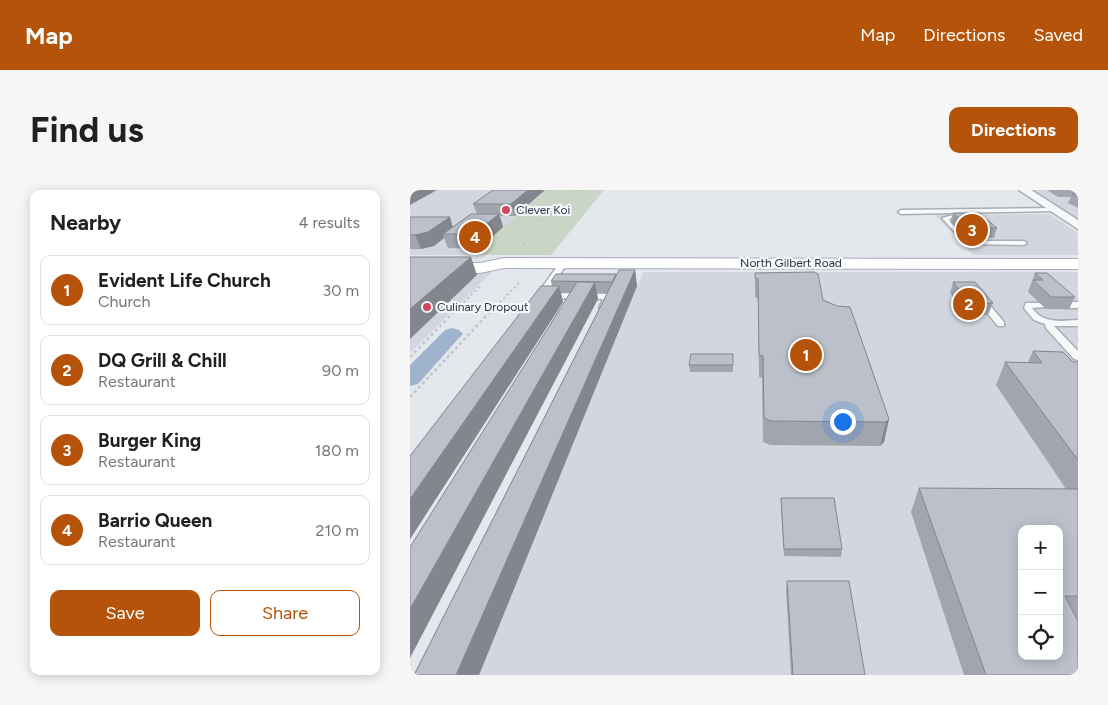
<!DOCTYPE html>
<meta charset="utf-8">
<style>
body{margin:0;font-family:Figtree,sans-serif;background:#f6f6f6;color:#202124}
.controls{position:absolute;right:15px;bottom:15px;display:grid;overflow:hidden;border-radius:10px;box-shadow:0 2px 12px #0003}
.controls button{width:45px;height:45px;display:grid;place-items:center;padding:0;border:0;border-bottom:1px solid #e0e0e0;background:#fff;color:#202124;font:25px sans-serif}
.you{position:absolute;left:432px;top:231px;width:18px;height:18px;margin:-12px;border:4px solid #fff;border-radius:50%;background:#1a73e8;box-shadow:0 0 0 8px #1a73e833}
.badge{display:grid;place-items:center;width:32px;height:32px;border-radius:50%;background:#b45309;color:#fff;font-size:16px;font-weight:700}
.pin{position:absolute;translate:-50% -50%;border:2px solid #fff;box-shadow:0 1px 5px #0006}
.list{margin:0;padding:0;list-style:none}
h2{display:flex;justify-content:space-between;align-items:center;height:65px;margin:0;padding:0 20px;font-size:21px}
h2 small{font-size:16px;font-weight:400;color:#757577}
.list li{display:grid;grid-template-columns:32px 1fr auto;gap:15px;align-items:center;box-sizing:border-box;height:70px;margin:0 10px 10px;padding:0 10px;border:1px solid #e0e0e0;border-radius:10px}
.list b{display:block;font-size:19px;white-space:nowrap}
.list p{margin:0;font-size:16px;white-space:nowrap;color:#757577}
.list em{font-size:16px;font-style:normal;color:#757577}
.actions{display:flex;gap:10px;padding:15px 20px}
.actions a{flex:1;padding:11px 0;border:1px solid #b45309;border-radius:10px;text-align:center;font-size:18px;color:#b45309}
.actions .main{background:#b45309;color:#fff}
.icon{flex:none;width:28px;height:28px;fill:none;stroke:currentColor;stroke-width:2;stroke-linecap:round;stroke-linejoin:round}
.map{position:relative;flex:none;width:668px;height:485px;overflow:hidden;border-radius:10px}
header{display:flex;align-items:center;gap:30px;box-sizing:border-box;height:70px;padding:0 25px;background:#b45309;color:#fff}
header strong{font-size:24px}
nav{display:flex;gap:28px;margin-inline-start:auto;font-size:18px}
.intro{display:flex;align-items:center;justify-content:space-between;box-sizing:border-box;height:120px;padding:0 30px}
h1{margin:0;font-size:35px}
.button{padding:12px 22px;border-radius:10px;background:#b45309;color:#fff;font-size:18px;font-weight:700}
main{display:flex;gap:30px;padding:0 30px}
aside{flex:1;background:#fff;border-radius:10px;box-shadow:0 2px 12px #0003}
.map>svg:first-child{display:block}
.built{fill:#d2d6de;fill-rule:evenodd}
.green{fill:#c9d6c5}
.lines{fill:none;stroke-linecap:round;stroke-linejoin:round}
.canal{fill:#9fb4cc;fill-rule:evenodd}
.lane-casing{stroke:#a9aeb7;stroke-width:3}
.street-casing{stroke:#a9aeb7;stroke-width:3}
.primary-casing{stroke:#a3abb8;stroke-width:2}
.path-far2{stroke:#c2c5cb;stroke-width:1;stroke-dasharray:2 2;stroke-linecap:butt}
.path-far1{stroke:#c2c5cb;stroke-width:2;stroke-dasharray:2.5 2.5;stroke-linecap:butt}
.path{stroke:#c2c5cb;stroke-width:2.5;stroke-dasharray:3 3;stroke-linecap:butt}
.lane{fill:#f7f8fa;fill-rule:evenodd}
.street{fill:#f7f8fa;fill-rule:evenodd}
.primary{fill:#fff;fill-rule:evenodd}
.wall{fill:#a1a5ae}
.shaded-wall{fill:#83868d}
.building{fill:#bbc0ca;stroke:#83868d;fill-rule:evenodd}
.poi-dot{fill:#d1495b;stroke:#f4f6f9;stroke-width:2}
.labels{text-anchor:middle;stroke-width:4.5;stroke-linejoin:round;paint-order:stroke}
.far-poi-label{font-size:12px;fill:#2b3445;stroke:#f4f6f9;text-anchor:start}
.far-street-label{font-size:12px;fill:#2b3445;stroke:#f4f6f9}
</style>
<header>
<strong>Map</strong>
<nav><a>Map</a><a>Directions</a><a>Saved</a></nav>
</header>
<div class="intro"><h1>Find us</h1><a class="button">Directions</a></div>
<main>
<aside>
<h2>Nearby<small>4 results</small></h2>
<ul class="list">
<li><span class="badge">1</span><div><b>Evident Life Church</b><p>Church</p></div><em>30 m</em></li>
<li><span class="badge">2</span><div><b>DQ Grill &amp; Chill</b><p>Restaurant</p></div><em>90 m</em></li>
<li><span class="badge">3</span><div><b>Burger King</b><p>Restaurant</p></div><em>180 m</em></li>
<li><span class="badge">4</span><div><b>Barrio Queen</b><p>Restaurant</p></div><em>210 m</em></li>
</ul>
<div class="actions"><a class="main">Save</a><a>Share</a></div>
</aside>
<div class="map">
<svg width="668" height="485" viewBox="0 0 668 485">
<rect width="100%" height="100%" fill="#e4e7ec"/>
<path class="built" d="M 0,0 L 137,0 L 61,65 L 0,65 Z
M 622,0 L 668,0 L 668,28 L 666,27 Z
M 640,24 L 668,43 L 668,65 L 563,65 L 525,25 Z
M 0,82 L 82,82 L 0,163 Z
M 233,82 L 668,82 L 668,485 L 68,485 ZM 612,339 L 649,339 L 649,466 L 612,466 Z"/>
<path class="green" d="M 137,0 L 194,0 L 141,65 L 61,65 Z"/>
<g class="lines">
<path class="canal" d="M 42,138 L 49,140 L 53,144 L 49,148 L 8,194 L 0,196 L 0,175 L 35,140 Z"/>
<g class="lane-casing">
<path id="lane" d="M 645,18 L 647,21 L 491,24 L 488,22 L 491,20 Z
M 547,24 L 549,27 L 539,29 L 557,49 L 563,51 L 614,51 L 617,53 L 614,55 L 560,54 L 553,51 L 532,28 Z
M 151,71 L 158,73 L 136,103 L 202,104 L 203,106 L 196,120 L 189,118 L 193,109 L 133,108 L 130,112 L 124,112 L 123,110 Z
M 567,107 L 573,107 L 594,132 L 594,136 L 588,136 L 567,111 Z
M 668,112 L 668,118 L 655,118 L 651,115 L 655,112 Z
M 616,113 L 635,113 L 635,117 L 622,118 C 633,134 651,131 668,130 L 668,136 L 644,136 L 668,161 L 668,170 L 664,169 L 636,138 L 635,134 L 624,130 L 614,118 Z"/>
</g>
<g class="street-casing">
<path id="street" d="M 609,0 L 621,0 L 668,30 L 668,39 Z"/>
</g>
<g class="primary-casing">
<path id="primary" d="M 94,68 L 668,69 L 668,79 L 94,78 L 70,83 L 0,83 L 0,73 L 70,73 Z"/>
</g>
<path class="path-far2" d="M 114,54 L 128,40 L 125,36 L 127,31 L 145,23 L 167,0"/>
<path class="path-far1" d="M 113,55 L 115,53
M 43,123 L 70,96
M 79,123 L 110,92"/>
<path class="path" d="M 0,167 L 44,122
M 0,207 L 80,122"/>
<use href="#lane" class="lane"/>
<use href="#street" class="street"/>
<use href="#primary" class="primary"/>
</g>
<path class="wall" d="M 83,0 L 135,0 L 105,26 L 90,26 L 93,37 L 69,59 L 38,58 L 34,48 L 24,56 L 11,59 L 0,59 L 0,27 L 43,37 L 67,24 L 63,14 Z
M 637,0 L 668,0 L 668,18 L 658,13 L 661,7 L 648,7 Z
M 543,23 L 587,38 L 584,48 L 556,48 L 540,32 Z
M 225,80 L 227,96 L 69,485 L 4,485 L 197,103 L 187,103 L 188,109 L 161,103 L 151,103 L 153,112 L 0,349 L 0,266 L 142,96 L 141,91 L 206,84 Z
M 345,83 L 413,110 L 479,229 L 474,252 L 470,256 L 360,255 L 353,252 L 352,188 L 349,187 L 348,109 L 345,107 Z
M 625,83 L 665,107 L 659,119 L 636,119 L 618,102 Z
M 543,92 L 583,113 L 578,125 L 556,125 L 540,103 Z
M 623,161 L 663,172 L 668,172 L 668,485 L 554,485 L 501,322 L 509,298 L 656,299 L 586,195 L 595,172 L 618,172 Z
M 323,164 L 323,182 L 280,182 L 279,175 Z
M 371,308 L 432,359 L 431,367 L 374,366 L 371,316 Z
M 377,391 L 455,485 L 381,485 L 376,399 Z"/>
<path class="shaded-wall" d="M 0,0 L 27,0 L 0,15 Z
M 118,0 L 135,0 L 105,26 L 101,14 Z
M 89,24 L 93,37 L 69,59 L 64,44 Z
M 40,27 L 44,41 L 33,44 L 34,48 L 24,56 L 11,59 L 5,45 Z
M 61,67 L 67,85 L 0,149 L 0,119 Z
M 225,80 L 227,96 L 69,485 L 46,485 Z
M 185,92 L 188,109 L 0,468 L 0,419 Z
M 149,96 L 153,112 L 0,349 L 0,309 Z
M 479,229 L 474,252 L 470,256 L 476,232 Z"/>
<path class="building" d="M 83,0 L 118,0 L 101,14 L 63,14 Z
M 662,4 L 668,4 L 668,7 Z
M 543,23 L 569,23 L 587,38 L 559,38 Z
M 61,24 L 89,24 L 64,44 L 33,44 Z
M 0,27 L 40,27 L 18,42 L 5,45 L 0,45 Z
M 0,67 L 61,67 L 0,119 Z
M 209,80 L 225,80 L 46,485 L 4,485 Z
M 404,82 L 408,84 L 413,110 L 427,116 L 440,117 L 479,229 L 476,232 L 361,231 L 354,228 L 353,166 L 349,165 L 348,89 L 345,88 L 345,83 Z
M 625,83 L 637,83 L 665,107 L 641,107 L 623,90 L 633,90 Z
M 146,84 L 206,84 L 202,92 L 141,91 Z
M 167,92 L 185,92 L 0,419 L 0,357 Z
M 543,92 L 565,92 L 583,113 L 559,113 Z
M 131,96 L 149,96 L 0,309 L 0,266 Z
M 623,161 L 653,162 L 663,172 L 668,172 L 668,270 L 595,172 L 632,173 Z
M 281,164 L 323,164 L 323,175 L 279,175 Z
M 509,298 L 668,299 L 668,406 L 655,406 L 668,431 L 668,485 L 576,485 ZM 612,339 L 649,339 L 649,466 L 612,466 Z
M 371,308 L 424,308 L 432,359 L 374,359 Z
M 377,391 L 439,391 L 455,485 L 383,485 Z"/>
<g class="poi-dot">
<circle cx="96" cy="20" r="5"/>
<circle cx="17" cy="117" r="5"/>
</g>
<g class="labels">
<g class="far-poi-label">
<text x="106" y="24">Clever Koi</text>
<text x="27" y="121">Culinary Dropout</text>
</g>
<g class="far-street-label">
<text x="381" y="77">North Gilbert Road</text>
</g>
</g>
</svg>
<div class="controls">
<button>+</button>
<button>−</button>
<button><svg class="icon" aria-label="locate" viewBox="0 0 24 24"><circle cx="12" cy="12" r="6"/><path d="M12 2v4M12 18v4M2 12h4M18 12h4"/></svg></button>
</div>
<div class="you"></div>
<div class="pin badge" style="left:396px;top:165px">1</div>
<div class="pin badge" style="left:559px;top:114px">2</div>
<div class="pin badge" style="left:562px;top:40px">3</div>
<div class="pin badge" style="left:65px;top:47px">4</div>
</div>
</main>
